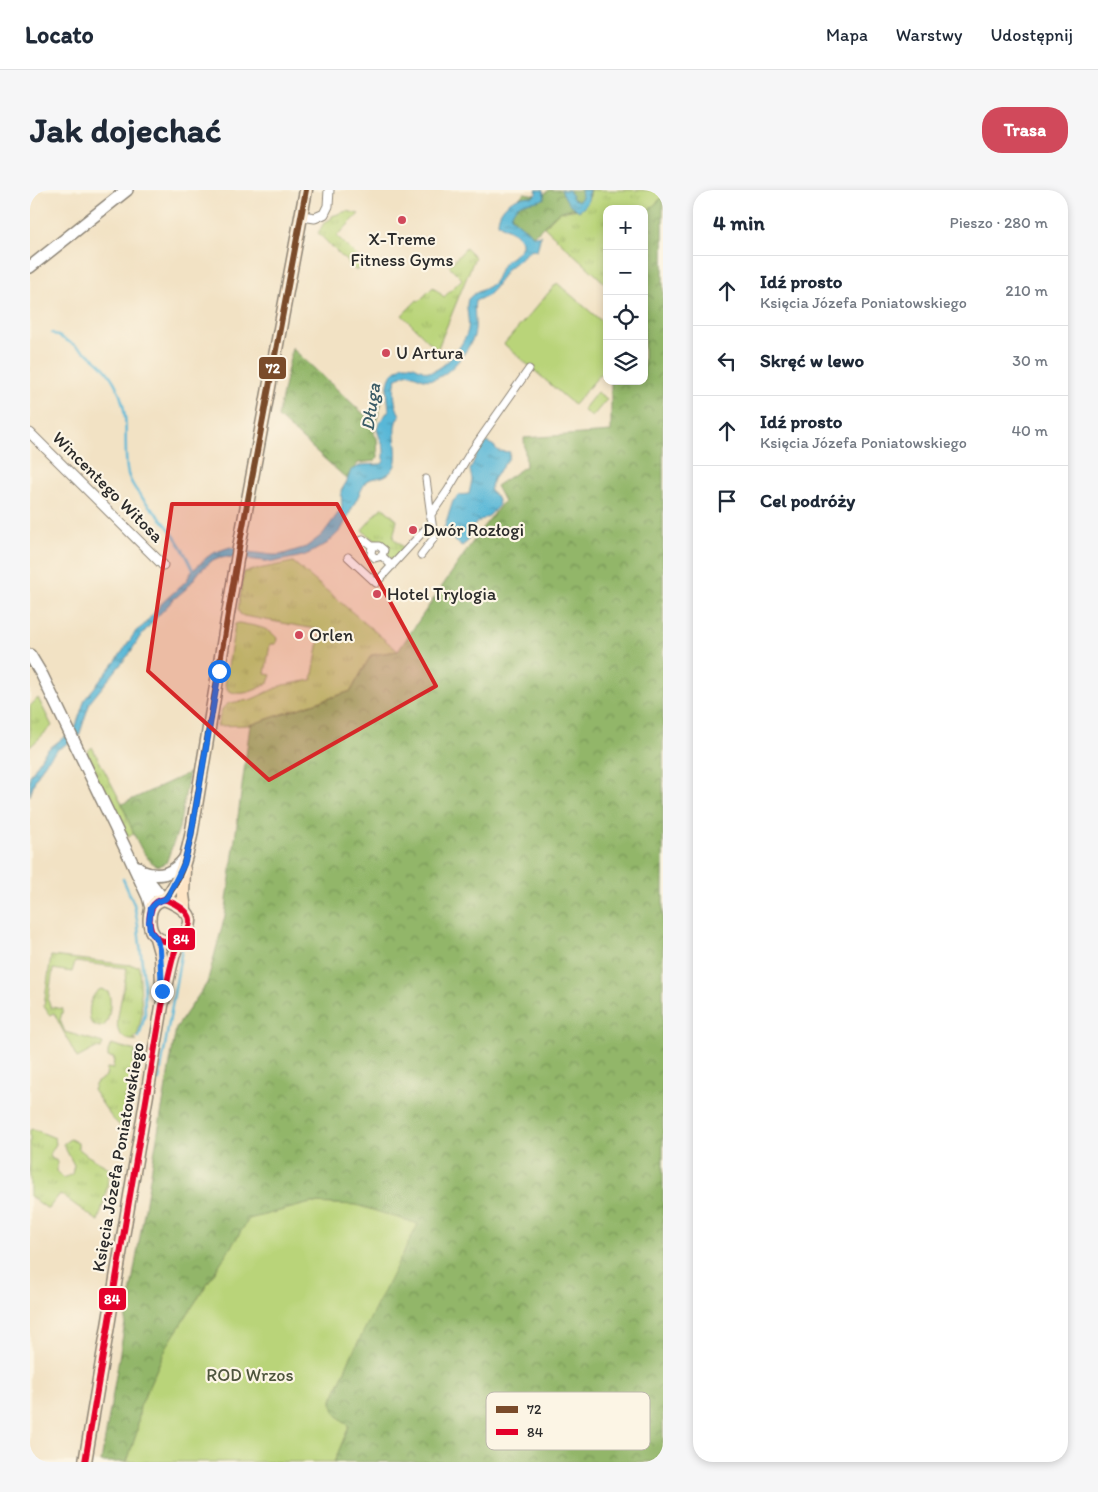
<!DOCTYPE html>
<html lang="pl">
<meta charset="utf-8">
<style>
body{margin:0;font-family:Itim,sans-serif;background:#f6f6f7;color:#1f2937}
.controls{position:absolute;right:15px;top:15px;display:grid;overflow:hidden;border-radius:10px;box-shadow:0 2px 8px #0003}
.controls button{width:45px;height:45px;display:grid;place-items:center;padding:0;border:0;border-bottom:1px solid #e0e1e3;background:#fff;color:#1f2937;font:25px sans-serif}
.stop{position:absolute;width:15px;height:15px;margin:-11px;border:4px solid #1a73e8;border-radius:50%;background:#fff}
.stop.end{background:#1a73e8;border-color:#fff;box-shadow:0 1px 5px #0008}
.list{margin:0;padding:0;list-style:none}
h2{display:flex;justify-content:space-between;align-items:center;height:65px;margin:0;padding:0 20px;font-size:21px}
h2 small{font-size:16px;font-weight:400;color:#747a83}
.list li{display:grid;grid-template-columns:32px 1fr auto;gap:15px;align-items:center;box-sizing:border-box;height:70px;padding:0 20px;border-top:1px solid #e0e1e3}
.list b{display:block;font-size:19px;white-space:nowrap}
.list p{margin:0;font-size:16px;white-space:nowrap;color:#747a83}
.list em{font-size:16px;font-style:normal;color:#747a83}
.icon{flex:none;width:28px;height:28px;fill:none;stroke:currentColor;stroke-width:2;stroke-linecap:round;stroke-linejoin:round}
.map{position:relative;flex:none;width:633px;height:1272px;overflow:hidden;border-radius:20px}
header{display:flex;align-items:center;gap:30px;box-sizing:border-box;height:70px;padding:0 25px;background:#fff;border-bottom:1px solid #e0e1e3}
header strong{font-size:24px}
nav{display:flex;gap:28px;margin-inline-start:auto;font-size:18px}
.intro{display:flex;align-items:center;justify-content:space-between;box-sizing:border-box;height:120px;padding:0 30px}
h1{margin:0;font-size:35px}
.button{padding:12px 22px;border-radius:20px;background:#d1495b;color:#fff;font-size:18px;font-weight:700}
main{display:flex;gap:30px;padding:0 30px}
aside{flex:1;background:#fff;border-radius:20px;box-shadow:0 2px 8px #0003}
.map>svg:first-child{display:block}
.grass{fill:url(#grass-tufts);stroke:#728052}
.forest{fill:url(#forest-crowns);stroke:#5e704a}
.green{fill:#b9d479;stroke:#728052}
.water{fill:url(#water-ripples);stroke:#427181}
.lines{fill:none;stroke-linecap:round;stroke-linejoin:round}
.stream{stroke:#58b7d7;stroke-width:2.5}
.pedestrian-casing{stroke:#8e8678;stroke-width:9}
.minor-casing{stroke:#8e8678;stroke-width:11}
.tertiary-casing{stroke:#8e8678;stroke-width:14}
.secondary-casing{stroke:#8e8678;stroke-width:15}
.pedestrian{stroke:#fff;stroke-width:7}
.minor{stroke:#fff;stroke-width:9}
.tertiary{stroke:#fff;stroke-width:11}
.secondary{stroke:#fee5c5;stroke-width:12}
.bus-1-casing{stroke:#fcf5e5;stroke-width:10}
.bus-2-casing{stroke:#fcf5e5;stroke-width:10}
.bus-1{stroke:#7a4b2a;stroke-width:6}
.bus-2{stroke:#e4002b;stroke-width:6}
.route{stroke:#1a73e8;stroke-width:6}
.marked{fill:#d62828;fill-opacity:0.2;stroke:#d62828;stroke-width:4;stroke-linejoin:round}
.poi-dot{fill:#d1495b;stroke:#fcf5e5;stroke-width:2}
.labels{text-anchor:middle;stroke-width:4.5;stroke-linejoin:round;paint-order:stroke}
.poi-label{font-size:18px;fill:#2b2b2b;stroke:#fcf5e5;text-anchor:start}
.street-label{font-size:18px;fill:#2b2b2b;stroke:#fcf5e5}
.park-label{font-size:18px;fill:#4e553e;stroke:#fcf5e5}
.water-label{font-size:19px;font-style:italic;fill:#3b5c67;stroke:#fcf5e5}
.key{fill:#fcf5e5;stroke:#bdb8ad;stroke-width:1}
.key-label{font-size:14px;fill:#2b2b2b}
.line-badge{stroke:#fcf5e5;stroke-width:2}
.badge-label{font-size:14px;text-anchor:middle;font-weight:bold;fill:#fff}
</style>
<header>
<strong>Locato</strong>
<nav><a>Mapa</a><a>Warstwy</a><a>Udostępnij</a></nav>
</header>
<div class="intro"><h1>Jak dojechać</h1><a class="button">Trasa</a></div>
<main>
<div class="map">
<svg width="633" height="1272" viewBox="0 0 633 1272">
<defs>
<pattern id="grass-tufts" width="24" height="20" patternUnits="userSpaceOnUse" patternTransform="scale(1.25)"><rect width="24" height="20" fill="#b9d479"/><path d="M3 7l-1-3M5 7V3M7 7l1-3M15 17l-1-3M17 17v-4M19 17l1-3" fill="none" stroke="#9fb669"/></pattern>
<pattern id="forest-crowns" width="20" height="18" patternUnits="userSpaceOnUse" patternTransform="scale(1.25)"><rect width="20" height="18" fill="#92b669"/><path d="M2 6a3 3 0 1 1 6 0M12 15a3 3 0 1 1 6 0" fill="none" stroke="#779457"/></pattern>
<pattern id="water-ripples" width="26" height="14" patternUnits="userSpaceOnUse" patternTransform="scale(1.25)"><rect width="26" height="14" fill="#58b7d7"/><path d="M2 4q2-2 4 0t4 0M15 11q2-2 4 0t4 0" fill="none" stroke="#4995af"/></pattern>
</defs>
<rect width="100%" height="100%" fill="#fcf5e5"/>
<filter id="ink" filterUnits="userSpaceOnUse"><feTurbulence type="fractalNoise" baseFrequency=".02" numOctaves="2"/><feDisplacementMap in="SourceGraphic" scale="10" xChannelSelector="R" yChannelSelector="G"/><feConvolveMatrix kernelMatrix="1 2 1 2 8 2 1 2 1" color-interpolation-filters="sRGB"/></filter>
<filter id="wash" filterUnits="userSpaceOnUse"><feTurbulence type="fractalNoise" baseFrequency=".0096" numOctaves="4" result="noise"/><feDisplacementMap in="SourceGraphic" scale="20" xChannelSelector="R" yChannelSelector="G"/><feGaussianBlur stdDeviation="1.12" result="paint"/><feColorMatrix in="noise" values="0 0 0 0 0 0 0 0 0 0 0 0 0 0 0 0 0 1.4 0 .05"/><feComposite in="paint" operator="in"/></filter>
<g filter="url(#wash)">
<rect width="100%" height="100%" fill="#f2e2c4"/>
<path class="grass" d="M 560,0 L 633,0 L 633,7 L 614,24 L 614,19 L 577,19 L 577,95 L 514,37 L 529,22 L 549,19 L 560,6 Z
M 317,21 L 329,24 L 307,46 L 334,73 L 326,81 L 288,43 L 294,33 L 302,28 L 302,26 Z
M 436,58 L 445,67 L 407,160 L 372,125 L 387,110 L 389,111 L 403,97 L 414,107 L 432,89 L 419,76 Z
M 352,317 L 367,330 L 363,348 L 374,358 L 363,371 L 358,366 L 358,359 L 352,352 L 345,351 L 332,340 Z
M 263,372 L 368,461 L 341,465 L 321,501 L 220,535 L 187,536 L 192,519 L 199,513 L 220,510 L 253,495 L 282,490 L 291,440 L 214,426 L 210,424 L 208,419 L 214,382 Z
M 209,433 C 223,436 237,436 247,448 L 246,454 L 240,454 L 235,484 L 241,485 L 238,493 C 227,500 210,508 198,500 L 195,495 L 205,434 Z
M 8,508 L 22,536 L 0,557 L 0,516 Z
M 62,557 L 92,614 L 105,643 L 98,647 L 85,629 L 56,567 L 58,561 Z
M 21,766 L 109,776 L 112,824 L 107,847 L 104,847 L 104,849 L 107,850 C 99,851 91,848 88,840 C 85,828 96,792 97,778 L 45,772 L 42,782 L 23,779 L 18,811 L 21,817 L 33,819 L 30,830 L 35,842 L 73,853 L 71,859 L 66,858 L 47,868 L 24,823 L 19,825 L 14,816 Z
M 71,799 L 78,802 C 82,807 80,827 76,833 C 74,837 72,836 69,837 L 61,833 C 57,823 60,803 71,799 Z
M 81,854 L 106,861 L 104,866 L 105,889 L 96,942 L 82,928 L 63,900 L 66,893 L 76,886 L 77,878 L 83,879 L 84,868 L 78,867 L 78,861 Z
M 3,939 L 25,948 L 26,954 L 20,964 L 21,968 L 27,971 L 27,981 L 34,988 L 42,984 L 44,975 L 33,954 L 40,949 L 48,953 L 48,958 L 58,966 L 79,978 C 78,997 74,1013 68,1031 L 30,1004 L 18,1019 L 0,1006 L 0,940 Z"/>
<path class="forest" d="M 519,0 L 560,0 C 559,23 539,16 528,23 C 517,30 512,42 500,46 L 476,23 L 494,3 L 512,6 Z
M 633,7 L 633,1272 L 304,1272 L 319,1236 C 310,1228 301,1223 302,1210 L 320,1168 L 326,1015 L 281,1013 L 219,1029 L 137,1156 L 110,1217 L 107,1242 L 97,1272 L 71,1272 L 146,838 L 177,793 L 195,726 L 220,535 L 321,501 L 341,465 L 368,461 L 450,341 L 474,311 L 466,296 L 496,276 L 494,248 L 581,242 L 581,191 L 614,191 L 614,24 Z
M 262,158 L 337,227 L 349,204 L 353,207 C 350,221 345,231 344,244 L 347,248 L 348,267 L 345,271 L 328,273 L 317,289 L 248,227 Z
M 159,583 L 149,638 L 136,673 L 128,676 C 111,670 99,631 92,614 Z"/>
<path class="green" d="M 527,93 L 577,136 L 577,176 L 544,215 L 474,154 Z
M 567,202 L 577,209 L 562,227 L 553,220 Z
M 281,1013 L 326,1015 L 388,1034 L 320,1168 L 302,1210 C 301,1223 310,1228 319,1236 L 304,1272 L 97,1272 L 107,1242 L 110,1217 L 137,1156 L 219,1029 Z"/>
<path class="water" d="M 506,0 L 513,0 L 515,8 C 504,16 487,6 481,27 L 504,46 L 511,45 L 507,61 L 502,59 L 477,79 L 464,99 L 457,106 L 445,111 C 443,123 447,134 444,146 C 438,161 414,195 394,189 C 380,185 381,179 366,189 C 363,201 364,215 370,225 C 356,240 377,271 358,284 C 351,289 343,287 336,291 L 311,340 L 298,353 L 280,363 L 273,366 L 244,372 L 197,367 L 190,367 L 183,370 L 170,381 L 157,398 L 144,409 L 125,429 L 109,448 L 100,463 L 60,512 L 49,546 L 27,560 L 15,573 L 5,590 L 0,606 L 0,586 L 13,565 L 17,560 L 45,539 L 55,509 L 86,471 L 106,441 L 113,436 L 133,412 L 156,391 L 162,381 L 176,368 L 183,363 L 200,357 L 219,362 L 243,365 L 250,365 L 276,357 L 292,345 L 312,318 L 311,301 L 317,291 L 321,280 L 332,275 L 352,274 L 354,271 L 354,259 L 347,240 L 349,233 L 359,220 L 357,200 L 359,190 L 362,184 L 373,175 C 378,175 383,175 388,178 C 392,179 395,182 399,182 C 414,181 435,153 438,140 C 440,129 435,119 438,109 C 445,101 457,100 464,92 C 469,86 469,77 475,72 C 480,67 494,61 492,52 C 489,42 475,40 468,33 C 468,16 487,4 503,7 L 507,3 Z
M 531,0 L 539,0 L 543,9 L 549,11 L 552,7 L 551,0 L 559,0 C 559,11 558,15 549,21 L 538,13 Z
M 457,252 L 464,256 L 468,261 L 480,262 L 479,268 L 463,289 L 460,301 L 467,307 L 469,315 L 460,325 L 445,334 L 440,343 L 438,351 L 432,356 L 413,342 L 423,311 L 429,305 L 439,304 L 442,290 L 440,280 L 448,261 Z"/>
<g class="lines">
<path class="stream" d="M 22,143 C 61,162 90,181 95,227 C 97,243 94,269 98,284 C 104,304 125,320 137,336 C 148,350 157,366 164,382
M 93,689 L 104,714 L 108,735
M 108,737 L 114,791 L 115,824 L 109,847
M 107,864 L 108,886
M 127,890 L 129,890 L 152,759"/>
</g>
</g>
<g filter="url(#ink)">
<g class="lines">
<g class="pedestrian-casing">
<path id="pedestrian" d="M 400,326 L 418,300 L 440,263 L 499,179
M 333,349 L 342,356 L 349,356 L 354,360 L 352,366 L 362,376
M 342,356 L 341,364 L 345,368 L 352,366
M 391,365 L 404,348 L 396,289
M 318,367 L 346,393 L 401,333"/>
</g>
<g class="minor-casing">
<path id="minor" d="M 272,26 L 285,28 L 294,24 L 298,16 L 299,0
M 0,243 L 133,375"/>
</g>
<g class="tertiary-casing">
<path id="tertiary" d="M 0,77 L 97,0
M 0,465 L 12,485 L 99,666 L 118,707 L 121,718
M 108,677 L 133,709
M 111,681 C 130,689 144,683 155,668"/>
</g>
<g class="secondary-casing">
<path id="secondary" d="M 154,679 L 153,705 L 155,719
M 135,709 C 150,692 156,668 161,646 L 210,352 L 276,0
M 126,748 L 131,766 L 132,796
M 55,1272 L 132,816 C 136,799 139,781 144,764 C 149,745 177,731 145,714 C 140,712 136,708 131,710 C 124,712 121,718 120,724 C 117,746 128,753 149,753"/>
</g>
<use href="#pedestrian" class="pedestrian"/>
<use href="#minor" class="minor"/>
<use href="#tertiary" class="tertiary"/>
<use href="#secondary" class="secondary"/>
<g class="bus-1-casing">
<path id="bus-1" d="M 135,709 C 150,692 156,668 161,646 L 210,352 L 276,0"/>
</g>
<g class="bus-2-casing">
<path id="bus-2" d="M 55,1272 L 132,816 C 136,799 139,781 144,764 C 149,745 177,731 145,714 C 140,712 136,708 131,710 C 124,712 121,718 120,724 C 117,746 128,753 149,753"/>
</g>
<use href="#bus-1" class="bus-1"/>
<use href="#bus-2" class="bus-2"/>
</g>
</g>
<g class="lines" filter="url(#ink)">
<path class="route" d="M 132,801 L 130,759 L 126,748 L 120,741 L 119,732 L 121,718 L 127,712 L 135,709 L 138,706 L 154,674 L 161,646 L 189,481"/>
</g>
<path class="marked" d="M 142,314 L 307,314 L 406,496 L 239,590 L 118,481 Z"/>
<g class="poi-dot">
<circle cx="372" cy="30" r="5"/>
<circle cx="356" cy="163" r="5"/>
<circle cx="383" cy="340" r="5"/>
<circle cx="347" cy="404" r="5"/>
<circle cx="269" cy="445" r="5"/>
</g>
<g class="labels">
<g class="poi-label">
<text x="372" y="55" text-anchor="middle">X-Treme<tspan x="372" dy="21">Fitness Gyms</tspan></text>
<text x="366" y="169">U Artura</text>
<text x="393" y="346">Dwór Rozłogi</text>
<text x="357" y="410">Hotel Trylogia</text>
<text x="279" y="451">Orlen</text>
</g>
<g class="street-label">
<text transform="translate(78 297) rotate(45)" y="6">Wincentego Witosa</text>
<text transform="translate(88 967) rotate(-80)" y="6">Księcia Józefa Poniatowskiego</text>
</g>
<g class="park-label">
<text x="220" y="1191">ROD Wrzos</text>
</g>
<g class="water-label">
<text transform="translate(340 217) rotate(-82)" y="7">Długa</text>
</g>
</g>
<rect x="456" y="1202" width="164" height="58" rx="8" class="key"/>
<rect x="466" y="1216" width="22" height="7" fill="#7a4b2a"/>
<rect x="466" y="1239" width="22" height="6" fill="#e4002b"/>
<g class="key-label">
<text x="497" y="1224">72</text>
<text x="497" y="1247">84</text>
</g>
<g class="line-badge">
<rect x="228" y="166" width="29" height="24" rx="5" fill="#7a4b2a"/>
<rect x="137" y="737" width="29" height="24" rx="5" fill="#e4002b"/>
<rect x="68" y="1097" width="29" height="24" rx="5" fill="#e4002b"/>
</g>
<g class="badge-label">
<text x="243" y="183">72</text>
<text x="151" y="754">84</text>
<text x="82" y="1114">84</text>
</g>
</svg>
<div class="controls">
<button>+</button>
<button>−</button>
<button><svg class="icon" aria-label="locate" viewBox="0 0 24 24"><circle cx="12" cy="12" r="6"/><path d="M12 2v4M12 18v4M2 12h4M18 12h4"/></svg></button>
<button><svg class="icon" aria-label="layers" viewBox="0 0 24 24"><path d="M12 4l9 5-9 5-9-5zM3 14l9 5 9-5"/></svg></button>
</div>
<div class="stop" style="left:189px;top:481px"></div>
<div class="stop end" style="left:132px;top:801px"></div>
</div>
<aside>
<h2>4 min<small>Pieszo · 280 m</small></h2>
<ul class="list">
<li><svg class="icon" aria-label="ahead" viewBox="0 0 24 24"><path d="M12 20V5M6 11l6-6 6 6"/></svg><div><b>Idź prosto</b><p>Księcia Józefa Poniatowskiego</p></div><em>210 m</em></li>
<li><svg class="icon" aria-label="left" viewBox="0 0 24 24"><path d="M17 20v-9H6M10 6l-5 5 5 5"/></svg><div><b>Skręć w lewo</b></div><em>30 m</em></li>
<li><svg class="icon" aria-label="ahead" viewBox="0 0 24 24"><path d="M12 20V5M6 11l6-6 6 6"/></svg><div><b>Idź prosto</b><p>Księcia Józefa Poniatowskiego</p></div><em>40 m</em></li>
<li><svg class="icon" aria-label="arrive" viewBox="0 0 24 24"><path d="M6 21V4h12l-3 4 3 4H6"/></svg><div><b>Cel podróży</b></div></li>
</ul>
</aside>
</main>
